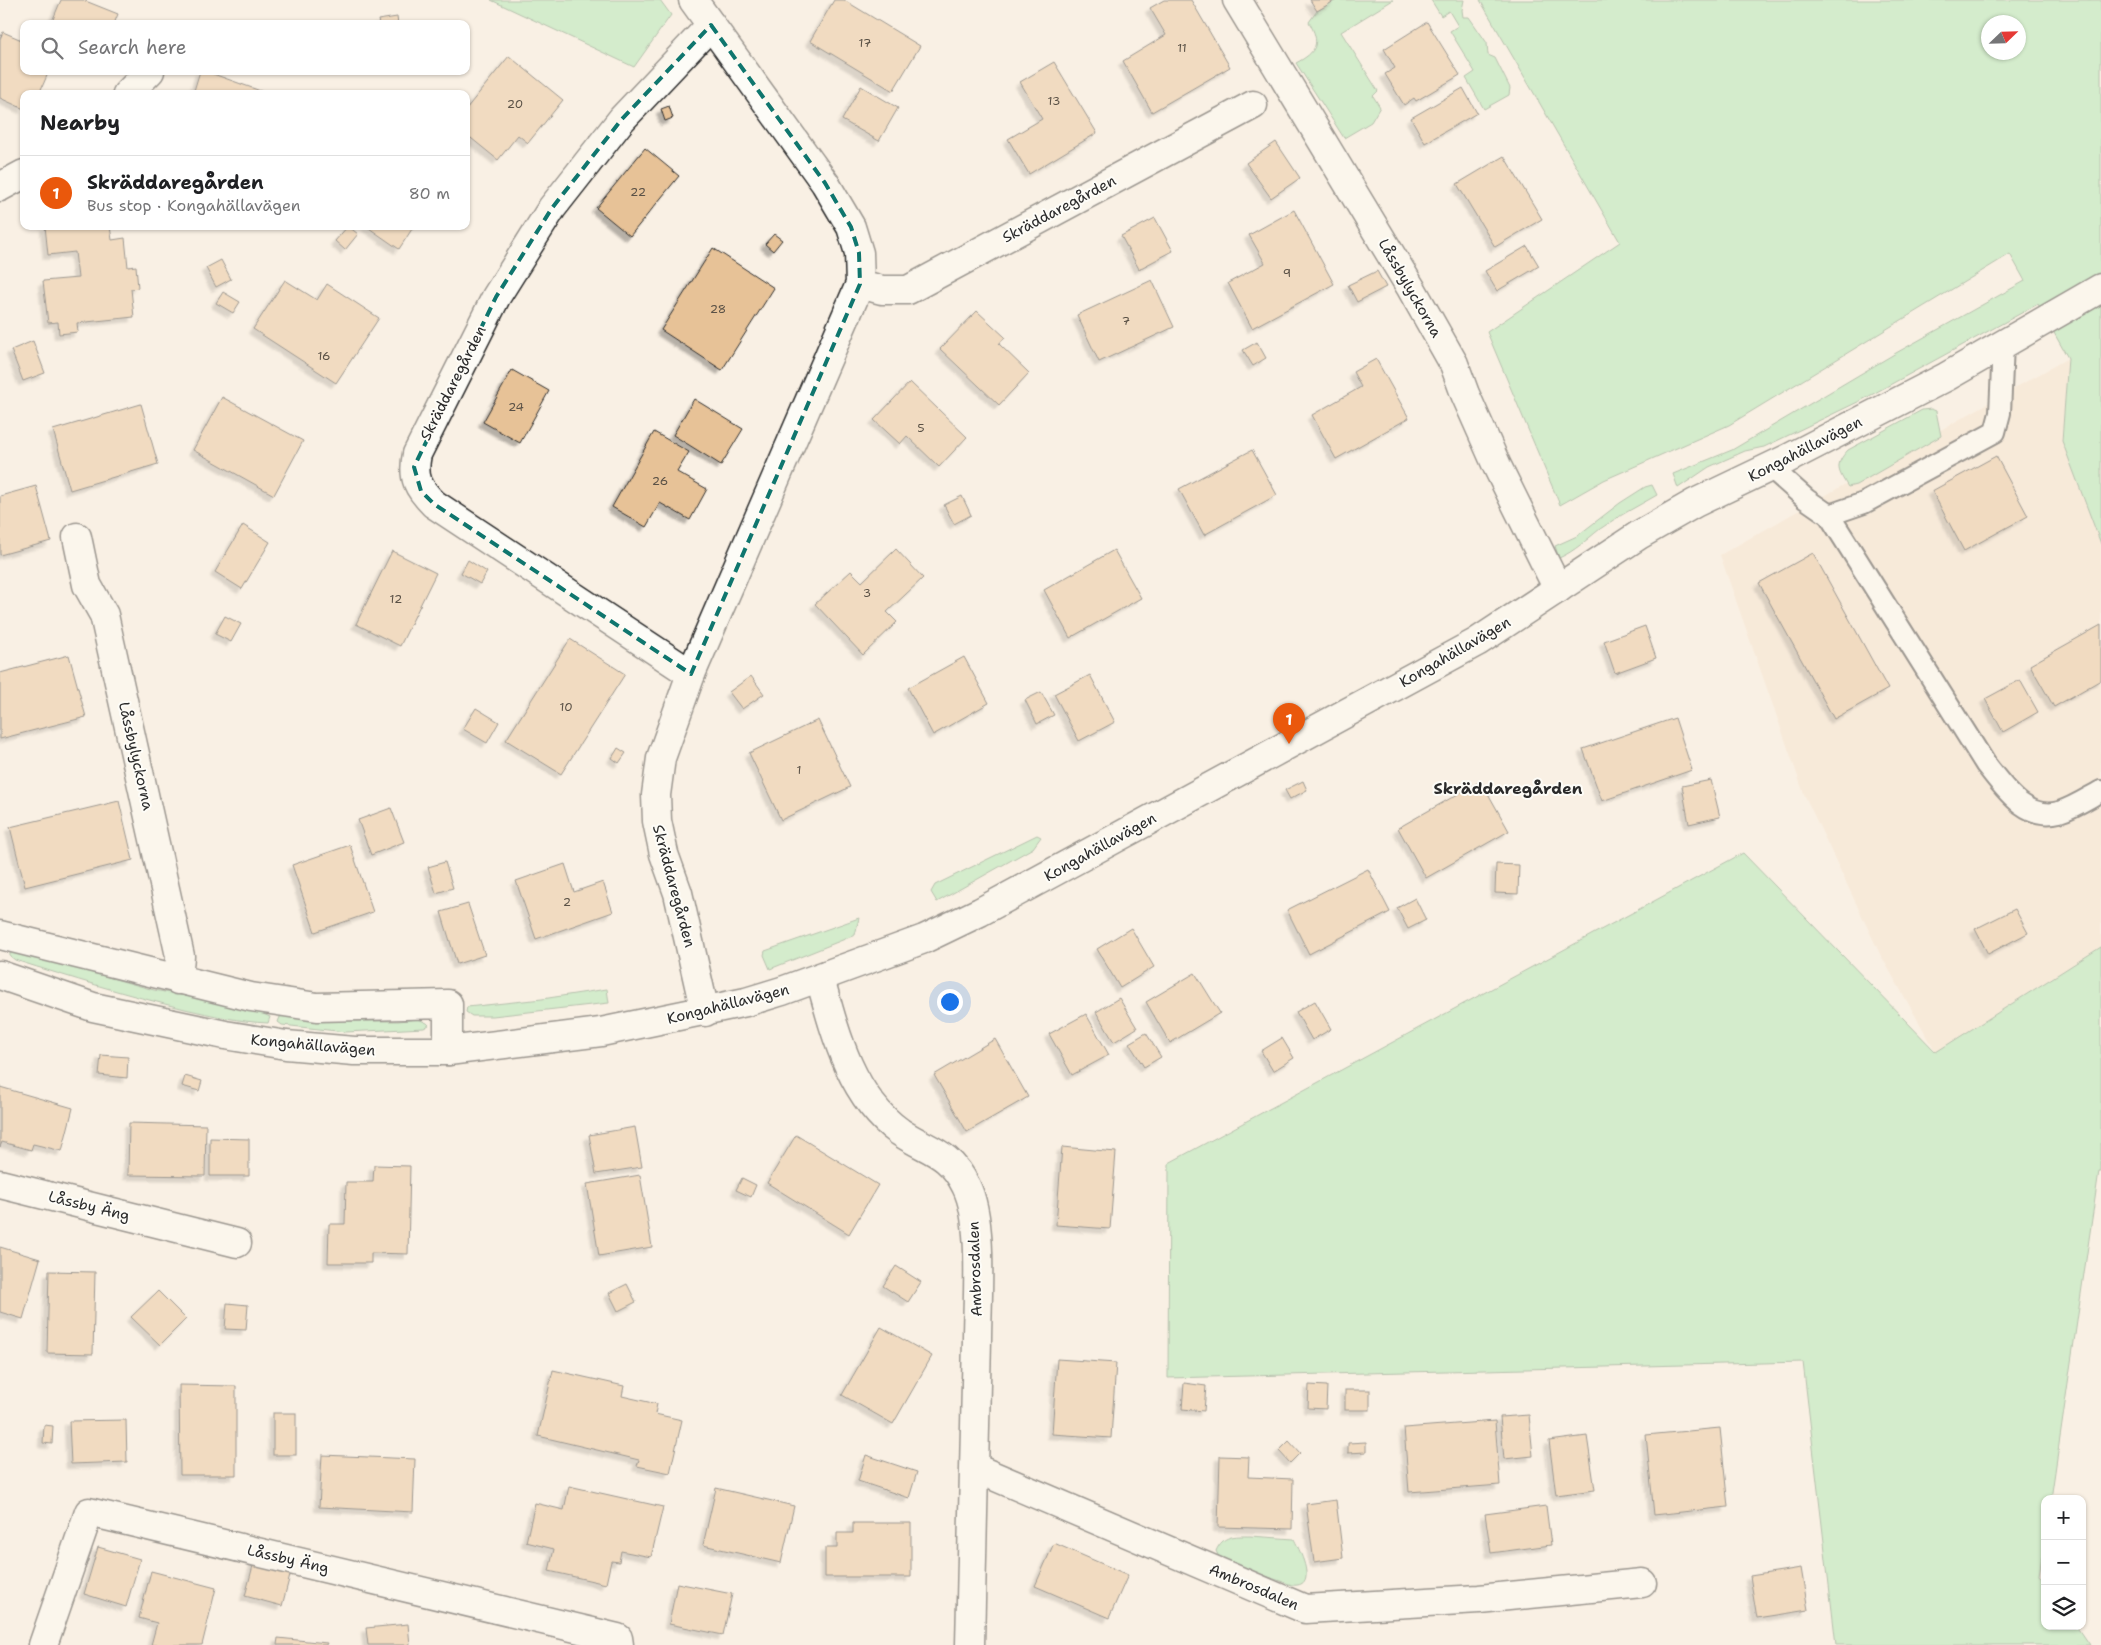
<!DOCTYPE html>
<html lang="en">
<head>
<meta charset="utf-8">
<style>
  :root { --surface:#fff; --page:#f2f2f2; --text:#202124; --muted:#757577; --line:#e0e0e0; --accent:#ea580c }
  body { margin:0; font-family:"Shantell Sans",sans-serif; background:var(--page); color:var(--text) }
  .controls { position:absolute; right:15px; bottom:15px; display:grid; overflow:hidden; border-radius:10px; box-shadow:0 1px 4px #0004 }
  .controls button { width:45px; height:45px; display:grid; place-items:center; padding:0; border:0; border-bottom:1px solid var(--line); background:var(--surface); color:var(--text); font:25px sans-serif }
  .compass { position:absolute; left:1981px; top:15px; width:45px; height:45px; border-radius:50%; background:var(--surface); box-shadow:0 1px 4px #0004; rotate:67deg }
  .you { position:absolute; left:949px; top:1001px; width:18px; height:18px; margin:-12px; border:4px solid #fff; border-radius:50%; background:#1a73e8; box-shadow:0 0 0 8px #1a73e833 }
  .badge { display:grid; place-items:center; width:32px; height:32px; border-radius:50%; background:var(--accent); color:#fff; font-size:16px; font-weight:700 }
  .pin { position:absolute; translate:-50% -41px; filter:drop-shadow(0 1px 2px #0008) }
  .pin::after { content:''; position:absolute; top:26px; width:18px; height:15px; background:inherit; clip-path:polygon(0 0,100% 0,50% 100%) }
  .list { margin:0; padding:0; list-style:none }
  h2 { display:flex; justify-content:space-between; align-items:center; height:65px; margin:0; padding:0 20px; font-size:21px }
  h2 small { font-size:16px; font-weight:400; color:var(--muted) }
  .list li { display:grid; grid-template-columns:32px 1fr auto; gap:15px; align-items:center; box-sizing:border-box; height:75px; padding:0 20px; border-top:1px solid var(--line) }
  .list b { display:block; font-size:19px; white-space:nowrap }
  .list p { margin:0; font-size:16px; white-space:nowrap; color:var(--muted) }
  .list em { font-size:16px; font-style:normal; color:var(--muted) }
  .icon { flex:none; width:28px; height:28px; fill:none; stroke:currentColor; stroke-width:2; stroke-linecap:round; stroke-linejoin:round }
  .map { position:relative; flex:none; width:2101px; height:1645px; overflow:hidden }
  .search { position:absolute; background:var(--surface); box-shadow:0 1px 4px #0004; left:20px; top:20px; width:450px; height:55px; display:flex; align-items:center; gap:12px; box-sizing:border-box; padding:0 18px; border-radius:10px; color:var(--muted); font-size:19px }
  .panel { position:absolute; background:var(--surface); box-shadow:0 1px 4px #0004; left:20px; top:90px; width:450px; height:140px; border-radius:10px }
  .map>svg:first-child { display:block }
</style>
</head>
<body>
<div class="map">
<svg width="2101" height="1645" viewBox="0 0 2101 1645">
  <defs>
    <filter id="shadow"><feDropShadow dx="-4.5" dy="4.5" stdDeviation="1" flood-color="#0004"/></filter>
  </defs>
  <rect width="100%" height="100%" fill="#f9f0e4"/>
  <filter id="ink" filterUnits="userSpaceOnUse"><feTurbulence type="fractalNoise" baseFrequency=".02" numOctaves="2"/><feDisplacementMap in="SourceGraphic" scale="10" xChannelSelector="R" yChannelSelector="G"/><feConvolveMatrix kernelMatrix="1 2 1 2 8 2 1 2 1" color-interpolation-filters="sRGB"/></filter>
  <g filter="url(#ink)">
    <!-- built -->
    <polygon fill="#f4e2cd" points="2068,358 2062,441 2101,544 2101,947 1936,1052 1880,954 1804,794 1720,555"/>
    <!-- green -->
    <g fill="#a6e6af" stroke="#68886d" fill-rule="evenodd">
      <polygon points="491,0 660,0 671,15 634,67"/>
      <path d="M1336,0H1393L1341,32L1378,91L1373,96L1380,107L1371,122L1344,138L1296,63C1317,52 1321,43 1309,22L1317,11Z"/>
      <polygon points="1431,0 1464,0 1462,10 1463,17 1469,17 1487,43 1488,55 1495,58 1510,88 1509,95 1484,109 1466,78 1475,72 1450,31 1458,26 1449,11 1441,16"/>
      <path d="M1480,0H2101V544L2062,441L2068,358L2038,304L1862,400L1764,447L1745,451L1709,467L1678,488L1673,474L1732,450L1896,353L2025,281L2010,254L1729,425L1604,480L1560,505L1487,332L1620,242ZM1988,22H2018V52H1988Z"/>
      <path d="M1931,409L1936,411L1941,436L1856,485L1848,487C1838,471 1834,465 1848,450L1922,410Z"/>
      <path d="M1652,485L1657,495C1638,506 1618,516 1600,529C1586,540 1575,551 1559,558L1555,546L1577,536L1620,503L1645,487Z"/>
      <polygon points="1037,835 1041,837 1033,848 937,902 931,892 935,885"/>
      <polygon points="1743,853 1936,1052 2101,947 2101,1171 2099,1171 2051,1499 2045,1499 2045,1538 2039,1575 2045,1583 2045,1626 2076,1626 2089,1645 1836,1645 1803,1362 1168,1378 1169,1163"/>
      <polygon points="859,918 855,935 770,969 764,955 765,951"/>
      <path d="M15,951L154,990L250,1008L270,1017L268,1023C240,1022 212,1015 185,1009C126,995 72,978 15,960L10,956V953Z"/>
      <polygon points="607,989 609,1003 493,1016 472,1016 466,1012 467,1007 542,999"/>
      <polygon points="287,1015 350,1021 398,1021 418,1019 427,1023 429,1025 424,1028 346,1032 282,1025 278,1022 280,1017"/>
      <path d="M1250,1536L1294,1539C1300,1551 1319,1588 1292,1585L1221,1561L1216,1551C1223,1535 1234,1536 1250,1536Z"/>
    </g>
    <!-- building -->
    <g fill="#e7c297" stroke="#2b2b2b" filter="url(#shadow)">
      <polygon points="61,0 83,0 118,14 114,24 51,24"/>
      <polygon points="834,0 844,0 920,46 893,91 810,41"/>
      <polygon points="1164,0 1191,0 1230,67 1152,112 1123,61 1166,35 1150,8"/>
      <polygon points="1310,0 1336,0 1317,11"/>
      <polygon points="397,17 398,24 379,24 378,20"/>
      <polygon points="1427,22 1460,75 1416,101 1414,98 1404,105 1385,74 1395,68 1384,49"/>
      <polygon points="3,32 24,41 24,71 49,71 39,94 24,94 24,109 0,98 0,39"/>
      <polygon points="509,56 563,100 528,143 518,135 498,160 466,134 466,109"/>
      <polygon points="1054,62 1097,133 1029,174 1008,139 1042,119 1020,82"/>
      <polygon points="200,71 205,71 269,94 193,94"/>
      <polygon points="861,86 898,108 879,141 842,120"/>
      <polygon points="1463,88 1477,113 1425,143 1411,118"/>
      <polygon points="669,106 673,118 665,121 661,109"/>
      <polygon points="1276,142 1300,178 1271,198 1246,163"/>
      <polygon points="645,148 679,176 630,236 596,208"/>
      <polygon points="1504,156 1542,219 1495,247 1457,184"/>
      <polygon points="1294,210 1334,284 1252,328 1228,283 1265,263 1249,235"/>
      <polygon points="1155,218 1173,251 1139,269 1121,236"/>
      <polygon points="45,226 110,226 112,240 125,238 128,267 136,266 138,288 131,289 134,317 77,323 78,332 59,334 58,322 48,323 43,281 78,278 75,252 48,255"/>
      <polygon points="348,226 358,234 345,250 335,241"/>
      <polygon points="366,226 414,226 399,249"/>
      <polygon points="774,234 782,240 773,251 765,244"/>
      <polygon points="1527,246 1539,266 1497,291 1485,271"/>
      <polygon points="713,248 774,288 722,370 661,330"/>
      <polygon points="221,260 231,279 216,287 206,268"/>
      <polygon points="1377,271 1386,287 1357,302 1348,285"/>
      <polygon points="285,280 317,300 327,284 379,318 336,383 253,329"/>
      <polygon points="1152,280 1174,327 1099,362 1077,315"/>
      <polygon points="223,292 240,302 233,313 216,303"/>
      <polygon points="977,311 1005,337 999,344 1029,373 999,405 940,349"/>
      <polygon points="33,341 45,373 23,381 11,350"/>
      <polygon points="1257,342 1266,358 1253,366 1243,350"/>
      <polygon points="1376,359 1409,418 1336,459 1312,415 1361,387 1353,372"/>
      <polygon points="512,370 549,391 520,443 483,422"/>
      <polygon points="910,382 967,437 939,467 907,436 900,444 874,420"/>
      <polygon points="222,397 303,441 274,495 193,450"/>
      <polygon points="694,399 743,429 721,465 673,435"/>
      <polygon points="141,404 158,464 70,490 53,430"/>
      <polygon points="654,432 689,452 677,472 707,489 690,520 660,503 646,527 612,507"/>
      <polygon points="1252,450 1277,495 1204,535 1179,489"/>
      <polygon points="1996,456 2028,516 1964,551 1932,491"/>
      <polygon points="36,486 51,541 0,555 0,496"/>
      <polygon points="962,496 971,515 954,524 944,505"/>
      <polygon points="243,525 270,542 242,589 215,572"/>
      <polygon points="896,549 923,578 887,612 897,622 863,655 815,604 851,571 862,582"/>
      <polygon points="1114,550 1141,598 1070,638 1044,590"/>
      <polygon points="392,551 436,573 400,646 356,624"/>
      <polygon points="1813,553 1888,689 1834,719 1759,583"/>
      <polygon points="468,560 487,572 480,584 461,573"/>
      <polygon points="225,616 241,624 231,642 215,634"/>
      <polygon points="2101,625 2101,680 2054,707 2030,665"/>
      <polygon points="1645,626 1656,658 1615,673 1604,641"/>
      <polygon points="570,639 625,674 561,774 506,740"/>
      <polygon points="69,655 86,717 0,739 0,673"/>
      <polygon points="964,657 989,703 933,735 908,688"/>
      <polygon points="1090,675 1115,722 1079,741 1054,694"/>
      <polygon points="751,676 764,694 742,709 729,692"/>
      <polygon points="2020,680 2038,712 2003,732 1985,699"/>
      <polygon points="1041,692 1054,715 1037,724 1025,700"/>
      <polygon points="476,708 499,722 487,743 463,729"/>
      <polygon points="1675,718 1692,770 1602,801 1583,749"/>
      <polygon points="818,720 850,787 781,820 749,753"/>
      <polygon points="618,748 626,753 619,763 612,758"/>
      <polygon points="1711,780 1720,817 1689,824 1682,786"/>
      <polygon points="1303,781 1307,790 1290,799 1285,790"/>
      <polygon points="1481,781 1509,831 1426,878 1398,828"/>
      <polygon points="119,801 133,860 25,887 10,827"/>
      <polygon points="391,808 404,842 371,855 358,820"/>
      <polygon points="350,845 373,912 315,932 292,865"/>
      <polygon points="445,862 453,888 436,893 428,867"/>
      <polygon points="565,864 574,892 603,882 613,912 536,939 516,881"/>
      <polygon points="1496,864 1519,865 1518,894 1495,893"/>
      <polygon points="1368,869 1390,912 1309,954 1287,910"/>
      <polygon points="1415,898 1426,920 1408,929 1397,908"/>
      <polygon points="468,904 485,955 457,964 441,912"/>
      <polygon points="2015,909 2028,933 1988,954 1975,929"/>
      <polygon points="1131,928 1154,967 1120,988 1097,949"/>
      <polygon points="1195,973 1220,1013 1170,1043 1146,1002"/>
      <polygon points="1119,998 1137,1028 1114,1042 1096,1012"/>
      <polygon points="1315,1001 1331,1029 1312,1040 1296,1012"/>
      <polygon points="1086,1014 1109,1055 1072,1075 1049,1034"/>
      <polygon points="1146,1033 1161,1057 1144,1067 1129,1043"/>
      <polygon points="1282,1038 1294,1058 1273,1071 1261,1051"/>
      <polygon points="995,1039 1028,1097 967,1132 934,1075"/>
      <polygon points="101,1055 128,1057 127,1078 99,1075"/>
      <polygon points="185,1076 202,1081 199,1091 182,1086"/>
      <polygon points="0,1087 73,1108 62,1151 33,1144 31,1150 2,1142 0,1147"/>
      <polygon points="129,1123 206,1125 205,1176 128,1175"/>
      <polygon points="635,1127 642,1167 596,1174 589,1135"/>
      <polygon points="796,1135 878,1185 849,1234 767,1183"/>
      <polygon points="210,1138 249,1139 249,1176 210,1176"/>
      <polygon points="1062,1147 1116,1152 1110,1229 1056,1225"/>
      <polygon points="374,1165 410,1166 408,1254 371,1253 371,1263 328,1263 329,1224 345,1224 346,1182 373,1182"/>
      <polygon points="640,1175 652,1247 599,1256 587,1184"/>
      <polygon points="742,1178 756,1185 751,1197 736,1190"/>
      <polygon points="0,1247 40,1259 23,1319 0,1312"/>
      <polygon points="896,1266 921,1282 908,1302 883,1286"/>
      <polygon points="49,1271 95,1272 93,1354 47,1353"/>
      <polygon points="627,1284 636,1302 618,1311 609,1293"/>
      <polygon points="158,1291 186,1319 160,1345 131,1317"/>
      <polygon points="227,1303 248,1305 246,1330 225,1329"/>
      <polygon points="881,1327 932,1356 893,1424 842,1395"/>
      <polygon points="1057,1359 1116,1363 1111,1438 1052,1434"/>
      <polygon points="553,1370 624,1386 622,1396 657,1404 655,1414 682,1420 670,1473 637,1466 639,1460 538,1436"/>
      <polygon points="1184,1383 1206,1386 1204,1411 1182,1409"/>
      <polygon points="179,1385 236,1386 236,1475 180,1475"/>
      <polygon points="1309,1385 1327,1386 1326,1409 1308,1408"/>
      <rect x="1345" y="1390" width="25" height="20"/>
      <rect x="273" y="1413" width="23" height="42"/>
      <polygon points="1529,1415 1533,1456 1504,1459 1500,1417"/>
      <polygon points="126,1420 127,1462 71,1464 69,1421"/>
      <polygon points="1495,1421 1500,1485 1409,1492 1404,1428"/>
      <polygon points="44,1425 53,1426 52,1444 43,1443"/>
      <polygon points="1720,1428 1728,1507 1654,1515 1646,1435"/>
      <polygon points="1587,1436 1595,1490 1556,1495 1549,1441"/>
      <polygon points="1289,1441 1300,1453 1290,1463 1279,1451"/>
      <polygon points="1366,1442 1366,1452 1348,1453 1348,1443"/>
      <polygon points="322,1455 415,1459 413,1512 319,1507"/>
      <polygon points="866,1455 917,1472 909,1498 858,1481"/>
      <polygon points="1220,1456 1249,1457 1248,1477 1293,1479 1292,1529 1218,1527"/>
      <polygon points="569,1486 663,1507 651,1557 621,1551 619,1562 611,1561 606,1584 549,1571 554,1549 526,1542 535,1503 564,1510"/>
      <polygon points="716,1488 794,1506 781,1563 703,1545"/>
      <polygon points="1336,1500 1343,1558 1314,1562 1306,1504"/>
      <polygon points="1546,1506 1551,1545 1491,1553 1485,1514"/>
      <polygon points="853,1523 911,1523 911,1577 825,1577 825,1548 837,1548 837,1533 853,1533"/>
      <polygon points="1054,1543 1128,1575 1109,1618 1035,1586"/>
      <polygon points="98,1547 140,1559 126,1607 84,1594"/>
      <polygon points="255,1558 292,1568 282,1606 245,1596"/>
      <polygon points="1801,1568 1808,1610 1757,1618 1750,1576"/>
      <polygon points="151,1571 216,1588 202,1645 151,1645 157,1623 139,1618"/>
      <polygon points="677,1583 732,1594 723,1635 669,1624"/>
      <polygon points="408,1624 410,1645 368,1645 366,1628"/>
      <polygon points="278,1638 327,1643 326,1645 277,1645"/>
    </g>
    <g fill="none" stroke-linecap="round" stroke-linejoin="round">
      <!-- service casing -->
      <g stroke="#2b2b2b" stroke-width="24">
        <g id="service">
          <polyline points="1770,467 1806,499 1829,515 1864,503 1995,432 2000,413 2003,344"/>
          <path d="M1829,515L1986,765C2004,787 2025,821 2059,812C2073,808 2088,798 2101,791"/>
        </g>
      </g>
      <!-- minor casing -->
      <g stroke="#2b2b2b" stroke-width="31">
        <g id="minor">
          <polyline points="693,0 825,183 851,227 859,253 860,284 691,674 661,758 656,795 657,821 664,854 678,893 705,1012"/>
          <polyline points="1237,0 1411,288 1454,364 1465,394 1497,466 1558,589"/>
          <polyline points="127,94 150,71"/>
          <polyline points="0,187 24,174"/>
          <polyline points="860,284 882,290 908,290 1253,105"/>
          <polyline points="77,537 87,585 104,615 180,956 178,980"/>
          <path d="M691,674L434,504C418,488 412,478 417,454L496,297L552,208L622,119L711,25"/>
          <polyline points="0,935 251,997 317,1007 448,1004 448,1051"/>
          <path d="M820,978C835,1033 851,1097 900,1132C928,1151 949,1151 966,1186C984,1221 977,1299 977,1339C975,1441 973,1543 970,1645"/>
          <polyline points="0,1184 237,1243"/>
          <polyline points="975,1468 1305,1609 1479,1599 1642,1583"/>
          <polyline points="43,1645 89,1512 618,1638 619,1645"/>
        </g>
      </g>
      <!-- tertiary casing -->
      <g stroke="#2b2b2b" stroke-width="31">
        <polyline id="tertiary" points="0,975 93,1007 225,1035 286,1045 354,1051 448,1051 601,1032 746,1002 782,991 924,939 980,912 1477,642 1639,535 1695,503 1787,459 1946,377 2101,288"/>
      </g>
      <!-- service -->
      <use href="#service" stroke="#fdfcf7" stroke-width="20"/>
      <!-- minor -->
      <use href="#minor" stroke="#fdfcf7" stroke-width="28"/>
      <!-- tertiary -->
      <use href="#tertiary" stroke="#fdfcf7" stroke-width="28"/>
    </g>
  </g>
  <!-- marked area -->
  <path d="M0 0H2101V1645H0ZM711,25L825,183L851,227L859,253L860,284L691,674L434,504L421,491L414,467L496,297L552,208L622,119Z" fill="#f9f0e4" fill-opacity=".55" fill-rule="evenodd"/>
  <path fill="none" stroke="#0f766e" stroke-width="4" stroke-dasharray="10 6" stroke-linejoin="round" d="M711,25L825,183L851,227L859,253L860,284L691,674L434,504L421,491L414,467L496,297L552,208L622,119Z"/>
  <g text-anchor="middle" stroke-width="4" stroke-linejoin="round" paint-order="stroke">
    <!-- number labels -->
    <g font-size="12" fill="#5a5146">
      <text x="865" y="47">17</text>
      <text x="1182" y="52">11</text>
      <text x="1054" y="105">13</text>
      <text x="515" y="108">20</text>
      <text x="638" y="196">22</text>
      <text x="1287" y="277">9</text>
      <text x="718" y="313">28</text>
      <text x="1126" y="325">7</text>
      <text x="324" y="360">16</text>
      <text x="516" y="411">24</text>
      <text x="921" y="432">5</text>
      <text x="660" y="485">26</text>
      <text x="867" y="597">3</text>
      <text x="396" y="603">12</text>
      <text x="566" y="711">10</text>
      <text x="799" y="774">1</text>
      <text x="567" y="906">2</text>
    </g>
    <!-- street labels -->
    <g font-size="15" fill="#2b2b2b" stroke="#fdfcf7">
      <text transform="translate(1059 209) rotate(-28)" y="5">Skräddaregården</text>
      <text transform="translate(1410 288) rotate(60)" y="5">Låssbylyckorna</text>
      <text transform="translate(453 383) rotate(-63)" y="5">Skräddaregården</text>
      <text transform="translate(1805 449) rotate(-27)" y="5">Kongahällavägen</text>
      <text transform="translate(1455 652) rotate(-30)" y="5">Kongahällavägen</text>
      <text transform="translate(136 756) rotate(77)" y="5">Låssbylyckorna</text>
      <text transform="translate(1100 847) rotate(-29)" y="5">Kongahällavägen</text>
      <text transform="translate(674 886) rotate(75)" y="5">Skräddaregården</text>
      <text transform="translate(728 1004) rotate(-14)" y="5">Kongahällavägen</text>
      <text transform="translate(313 1045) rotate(5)" y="5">Kongahällavägen</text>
      <text transform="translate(89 1206) rotate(14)" y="5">Låssby Äng</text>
      <text transform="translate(975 1269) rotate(-92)" y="5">Ambrosdalen</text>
      <text transform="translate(288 1559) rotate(13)" y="5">Låssby Äng</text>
      <text transform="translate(1254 1587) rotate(23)" y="5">Ambrosdalen</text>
    </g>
    <!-- neighbourhood labels -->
    <g font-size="16" font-weight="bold" fill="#2b2b2b" stroke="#fdfcf7">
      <text x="1508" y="794">Skräddaregården</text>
    </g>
  </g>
</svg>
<div class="controls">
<button>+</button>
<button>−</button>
<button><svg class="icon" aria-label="layers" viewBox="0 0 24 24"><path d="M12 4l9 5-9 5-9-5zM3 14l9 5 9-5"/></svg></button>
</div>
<svg class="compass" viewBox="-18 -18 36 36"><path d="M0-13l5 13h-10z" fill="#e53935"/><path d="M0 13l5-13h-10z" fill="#757577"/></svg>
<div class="you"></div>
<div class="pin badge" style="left:1289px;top:744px">1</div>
<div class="search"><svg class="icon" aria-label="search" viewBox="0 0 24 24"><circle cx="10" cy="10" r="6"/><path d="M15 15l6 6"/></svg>Search here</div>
<section class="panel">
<h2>Nearby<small></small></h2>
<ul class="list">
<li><span class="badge">1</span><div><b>Skräddaregården</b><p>Bus stop · Kongahällavägen</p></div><em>80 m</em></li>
</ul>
</section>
</div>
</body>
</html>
